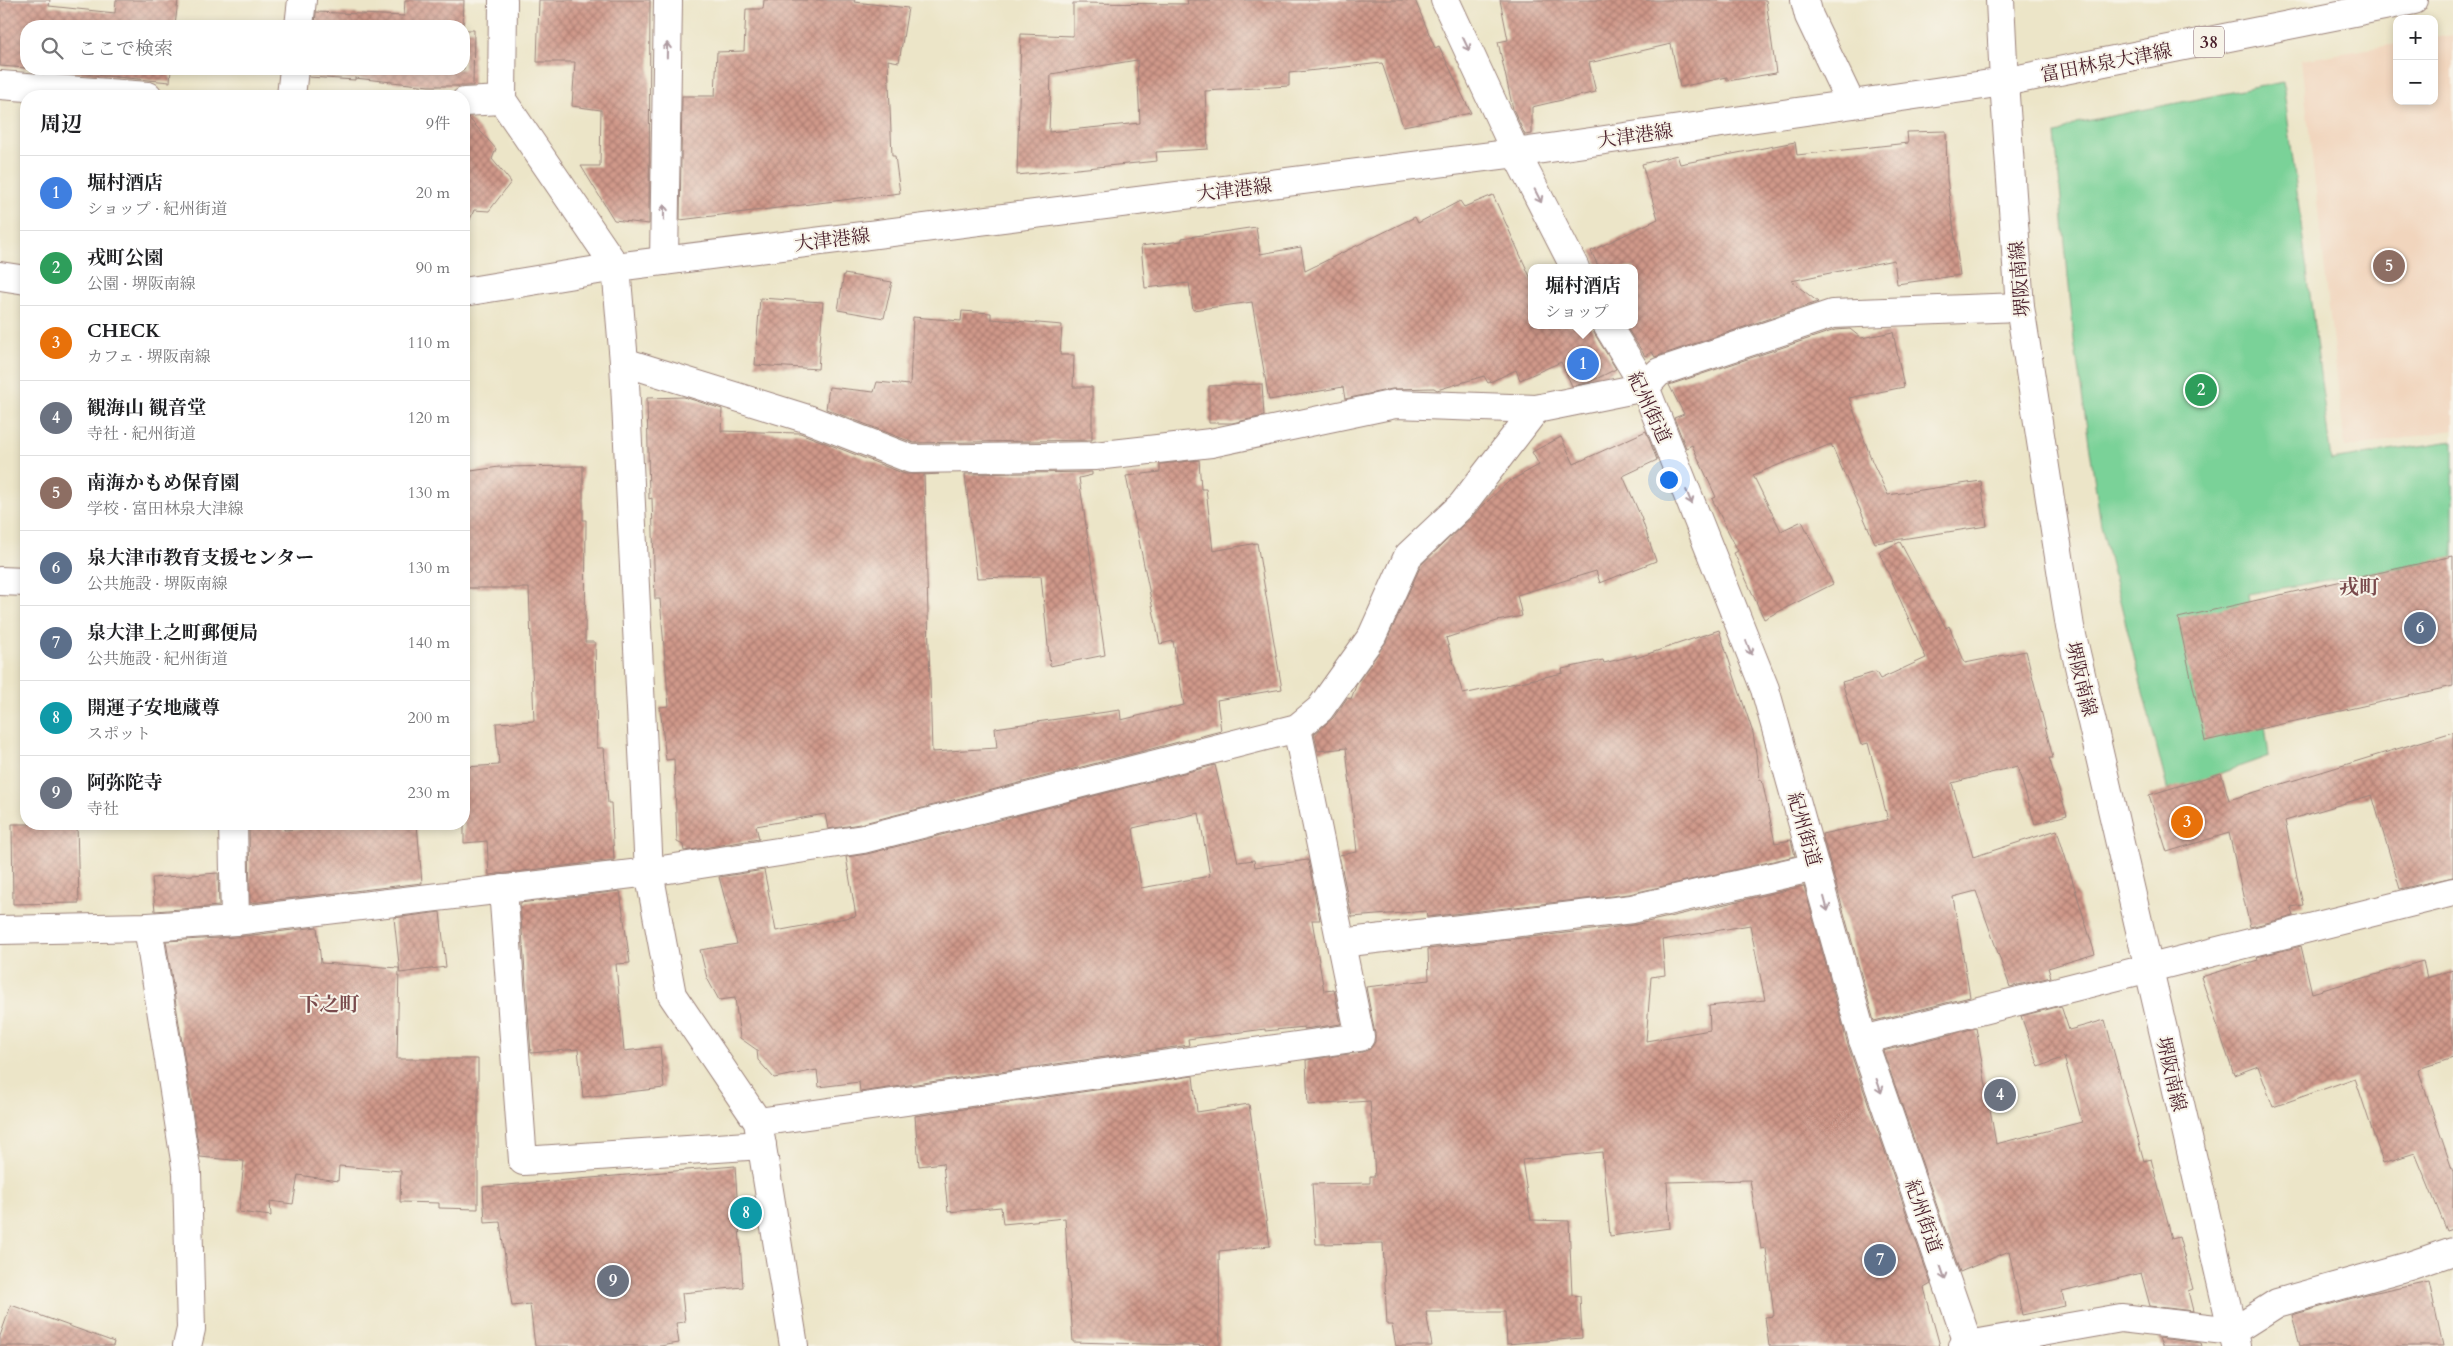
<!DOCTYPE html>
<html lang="ja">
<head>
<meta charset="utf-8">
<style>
  :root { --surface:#fff; --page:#f6f6f6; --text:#202124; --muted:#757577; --line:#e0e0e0; --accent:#1f6fb2 }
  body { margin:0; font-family:Cardo,"Noto Serif JP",serif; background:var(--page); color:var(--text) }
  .controls { position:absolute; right:15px; top:15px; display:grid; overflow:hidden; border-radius:10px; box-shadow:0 2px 8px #0003 }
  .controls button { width:45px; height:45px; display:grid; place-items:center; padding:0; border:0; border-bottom:1px solid var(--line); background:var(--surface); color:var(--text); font:25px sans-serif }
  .you { position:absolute; left:1668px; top:479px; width:18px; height:18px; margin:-12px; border:4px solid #fff; border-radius:50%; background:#1a73e8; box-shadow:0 0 0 8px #1a73e833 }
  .badge { display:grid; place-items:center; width:32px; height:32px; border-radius:50%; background:var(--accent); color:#fff; font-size:16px; font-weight:700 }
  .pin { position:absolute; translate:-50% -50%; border:2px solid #fff; box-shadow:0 1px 5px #0006 }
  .popup { position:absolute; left:1528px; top:264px; width:110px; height:65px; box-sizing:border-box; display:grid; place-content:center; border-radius:10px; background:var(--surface); filter:drop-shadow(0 1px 4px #0005); font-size:16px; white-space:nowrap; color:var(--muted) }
  .popup b { font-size:19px; color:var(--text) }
  .popup::after { content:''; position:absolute; left:50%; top:100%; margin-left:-10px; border:10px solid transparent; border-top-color:var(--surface) }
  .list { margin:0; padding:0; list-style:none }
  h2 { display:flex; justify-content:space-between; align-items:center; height:65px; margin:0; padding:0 20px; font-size:21px }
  h2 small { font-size:16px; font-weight:400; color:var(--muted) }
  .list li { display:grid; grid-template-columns:32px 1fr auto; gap:15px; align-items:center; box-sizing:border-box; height:75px; padding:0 20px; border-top:1px solid var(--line) }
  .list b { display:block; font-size:19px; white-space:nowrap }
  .list p { margin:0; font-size:16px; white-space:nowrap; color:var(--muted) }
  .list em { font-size:16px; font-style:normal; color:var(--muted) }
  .icon { flex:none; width:28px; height:28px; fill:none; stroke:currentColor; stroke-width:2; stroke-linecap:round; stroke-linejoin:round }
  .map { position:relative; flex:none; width:2453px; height:1346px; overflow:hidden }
  .search { position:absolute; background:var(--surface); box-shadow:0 2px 8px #0003; left:20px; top:20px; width:450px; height:55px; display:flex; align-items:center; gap:12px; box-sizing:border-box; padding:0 18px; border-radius:20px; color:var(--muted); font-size:19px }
  .panel { position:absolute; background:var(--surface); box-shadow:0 2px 8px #0003; left:20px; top:90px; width:450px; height:740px; border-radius:20px }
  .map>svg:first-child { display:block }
</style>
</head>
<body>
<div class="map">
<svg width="2453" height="1346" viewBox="0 0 2453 1346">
  <defs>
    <pattern id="building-cross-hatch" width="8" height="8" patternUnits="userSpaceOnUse" patternTransform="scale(1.25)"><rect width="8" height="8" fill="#d0998a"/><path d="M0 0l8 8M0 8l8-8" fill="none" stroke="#ab7c71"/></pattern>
  </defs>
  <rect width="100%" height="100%" fill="#f7f3e8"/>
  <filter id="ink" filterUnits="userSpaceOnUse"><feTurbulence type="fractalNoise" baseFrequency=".02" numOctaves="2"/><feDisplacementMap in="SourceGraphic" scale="10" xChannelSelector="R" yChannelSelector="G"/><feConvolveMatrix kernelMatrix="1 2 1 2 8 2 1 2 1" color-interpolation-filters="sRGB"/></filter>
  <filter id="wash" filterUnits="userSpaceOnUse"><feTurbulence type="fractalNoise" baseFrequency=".0096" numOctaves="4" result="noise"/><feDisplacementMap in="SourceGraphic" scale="20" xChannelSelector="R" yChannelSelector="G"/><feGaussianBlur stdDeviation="1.12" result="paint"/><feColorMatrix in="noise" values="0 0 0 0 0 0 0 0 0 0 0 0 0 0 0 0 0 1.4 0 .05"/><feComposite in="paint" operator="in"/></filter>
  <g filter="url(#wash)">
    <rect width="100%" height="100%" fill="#ece5c8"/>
    <!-- built -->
    <polygon fill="#f1d5bd" points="2453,35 2453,430 2345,448 2301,60 2397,44 2397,101 2434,101 2434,38"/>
    <!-- park -->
    <polygon fill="#7ad298" stroke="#627862" points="2283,82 2331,460 2453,441 2453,558 2248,594 2269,756 2168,792 2101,525 2074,340 2055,135 2076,123"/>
    <g id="blocks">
      <!-- building -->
      <g fill="url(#building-cross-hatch)" fill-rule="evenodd">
        <polygon points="0,0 50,0 49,6 115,13 116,0 178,0 175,26 26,26 26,68 0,66"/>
        <polygon points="405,0 464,0 463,26 315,26 316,12 404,16"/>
        <polygon points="539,0 650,0 649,224 614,220 581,166 600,166 601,110 572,106 575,62 537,62"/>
        <polygon points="764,0 855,0 854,2 908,8 899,62 888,60 892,156 895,156 900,193 680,220 682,96 715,96 717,52 744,51 746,9 763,9"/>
        <path d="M1187,0H1415L1435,48L1439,46L1471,113L1403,126L1382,63L1289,73V86L1205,91L1208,149L1156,152L1157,161L1017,175L1021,34L1073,36V3L1188,4ZM1137,60L1140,123L1049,132L1051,74Z"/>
        <polygon points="1500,0 1766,0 1776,73 1727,81 1727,77 1680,87 1671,44 1589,63 1596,92 1532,107 1532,134 1525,135 1513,109 1498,42 1508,40"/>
        <polygon points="464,30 474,30 473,86 429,86 355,78 355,80 309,77 309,69 464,69"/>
        <polygon points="32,69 171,69 170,82"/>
        <polygon points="464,117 468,117 496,149 492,159 511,182 489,211 474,210 467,227 464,227"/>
        <polygon points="1946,131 1947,179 1960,275 1897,284 1894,260 1791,281 1818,302 1655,357 1652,352 1645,356 1625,325 1634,325 1634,268 1599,268 1591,251 1658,219 1642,164 1677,155 1680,164 1795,142 1797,155 1908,143 1907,132"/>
        <polygon points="1493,195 1532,281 1532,325 1591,325 1594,333 1616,369 1588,383 1572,386 1561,362 1520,380 1516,370 1488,383 1484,376 1437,390 1434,388 1392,389 1345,399 1343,387 1269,400 1252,302 1193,310 1189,283 1145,288 1141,246 1182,241 1182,238 1256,227 1260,254 1301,247 1305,271 1415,217 1418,223 1460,201 1464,207"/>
        <polygon points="844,274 892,282 884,318 838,310"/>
        <polygon points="760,298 823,302 818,369 755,365"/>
        <polygon points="962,311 991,313 991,319 1062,325 1060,355 1074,355 1073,387 1092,387 1092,440 914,443 826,409 829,387 874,392 877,382 910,385 913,317 961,321"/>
        <polygon points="1850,329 1861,338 1893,332 1904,387 1849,398 1872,461 1888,495 1981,481 1987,526 1875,543 1831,444 1753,475 1781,531 1802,521 1833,584 1764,619 1734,553 1738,551 1712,499 1716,497 1692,445 1686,448 1674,418 1684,414 1669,385 1835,330"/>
        <polygon points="1262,384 1264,416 1232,423 1209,423 1209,386"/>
        <polygon points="684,397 722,409 721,431 800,433 905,474 939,474 924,475 932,752 997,748 995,728 1120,710 1121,720 1184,705 1173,641 1160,644 1126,476 1160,472 1160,464 1199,460 1201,489 1206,489 1213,551 1257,543 1282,689 1217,700 1221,731 860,824 828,829 825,814 756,826 759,839 684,851 683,845 677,842 674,759 666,760 660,707 669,706 660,599 655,599 652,498 649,499 647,398"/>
        <polygon points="1646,431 1657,460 1623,476 1641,517 1656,561 1600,583 1596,571 1517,595 1522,616 1497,621 1446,638 1463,694 1563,673 1562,669 1603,660 1604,663 1636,655 1636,658 1719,630 1753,733 1760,780 1762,780 1775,843 1791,840 1795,856 1629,894 1427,917 1426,911 1352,917 1339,855 1357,852 1346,748 1318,751 1314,734 1333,718 1347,698 1351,699 1357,683 1386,642 1421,565 1508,482 1539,465 1532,452 1561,437 1574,464"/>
        <polygon points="583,466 583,520 586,520 585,642 595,642 597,748 604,748 608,803 611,803 614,860 489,875 487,841 464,843 464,767 499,765 496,723 534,721 529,588 464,588 464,472 499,467"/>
        <polygon points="1092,472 1092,475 1079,478 1105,655 1050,666 1041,576 977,578 965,474"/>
        <polygon points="1900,542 1946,628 1949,626 1965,663 2026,651 2053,758 2049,758 2067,815 2035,824 2017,766 1952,783 1973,857 2057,830 2095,954 2048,968 2051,977 2010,987 1976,891 1953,897 1970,997 1874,1021 1822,834 1888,820 1868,743 1861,745 1842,682 1876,672 1880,679 1926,658 1879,552"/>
        <polygon points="2453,556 2453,686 2205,741 2178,618"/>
        <polygon points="2453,732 2453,877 2400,889 2372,795 2285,821 2303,905 2291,907 2294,916 2250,927 2229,833 2167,852 2149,795 2221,773 2229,800"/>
        <path d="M1215,765L1238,862L1254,860L1255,867L1308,860L1320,920H1312L1324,991L1334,990L1341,1024L1304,1029V1027L1265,1031V1029L1188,1039L1189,1045L860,1092L859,1082L819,1087L817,1070L774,1078L758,1060L757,1050L740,1038L735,998L719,1000L707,978L700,950L737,944L719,877L764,870L776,931L856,916L846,857L867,854ZM1199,813L1210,876L1141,888L1133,828Z"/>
        <polygon points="12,824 77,824 79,903 13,904"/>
        <polygon points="284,824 284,830 349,824 417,824 422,883 250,903 249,825"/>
        <polygon points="218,873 219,906 155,911 152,878"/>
        <path d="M1804,886L1848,1045L1931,1284L1924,1288L1940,1346H1769L1765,1317L1774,1316L1766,1248L1761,1249L1750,1180L1667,1182L1670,1228L1610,1236L1602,1152L1522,1160L1531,1220L1569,1221L1572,1295L1580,1296L1582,1338L1507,1344L1505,1312H1426L1432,1346H1396L1392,1325H1387L1383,1243L1316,1244L1312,1184L1370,1183V1176H1375L1370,1101L1308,1105L1306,1060L1362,1052L1370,1049L1375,1042V1034L1366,987L1429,980L1428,949L1634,925ZM1750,925L1765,1000L1709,1006L1710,1030L1646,1041L1651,977L1665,975L1662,940Z"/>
        <polygon points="620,891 630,963 616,964 624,1051 660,1047 664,1088 583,1097 578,1049 531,1053 520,903"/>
        <polygon points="440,912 446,967 400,973 394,918"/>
        <polygon points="317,927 321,963 399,968 397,1059 478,1059 478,1209 439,1208 439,1203 400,1202 401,1171 339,1166 338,1181 298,1175 293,1204 270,1201 271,1216 239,1212 244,1161 200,1157 166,941 237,937"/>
        <polygon points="2301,946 2312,993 2423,961 2427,978 2453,970 2453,1058 2418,1069 2453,1172 2453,1229 2447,1231 2415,1153 2383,1163 2355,1078 2273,1107 2258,1066 2234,1075 2201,977 2258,960 2257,957"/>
        <polygon points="2061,1006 2069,1030 2105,1020 2144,1161 2151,1159 2172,1239 2179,1237 2193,1289 2188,1291 2193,1311 2150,1306 2141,1273 2062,1292 2065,1306 2022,1315 2009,1251 1960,1272 1883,1051 1976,1028 1996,1144 2082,1122 2064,1057 2039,1067 2021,1016"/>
        <polygon points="1193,1076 1197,1112 1249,1104 1270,1246 1219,1251 1220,1346 1073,1342 1065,1218 1003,1224 1001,1207 948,1212 943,1163 919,1166 915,1116"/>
        <polygon points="735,1166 743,1287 682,1293 685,1322 676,1323 679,1343 660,1346 535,1346 530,1304 512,1306 500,1222 485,1223 483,1187"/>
        <polygon points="2429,1281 2443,1346 2300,1346 2292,1315 2367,1294"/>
        <polygon points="11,1305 114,1342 113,1346 0,1346 0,1336"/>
        <polygon points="2159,1338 2201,1343 2202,1346 2162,1346"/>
      </g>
    </g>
  </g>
  <g filter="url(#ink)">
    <use href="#blocks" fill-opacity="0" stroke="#9b827a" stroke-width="1"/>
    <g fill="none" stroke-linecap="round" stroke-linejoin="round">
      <!-- minor casing -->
      <g stroke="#9b827a" stroke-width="30">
        <g id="minor">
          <polyline points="1445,0 1516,153 1575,268"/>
          <polyline points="1805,0 1809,16 1851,104"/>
          <polyline points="299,26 302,0"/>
          <polyline points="0,85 148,96"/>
          <polyline points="291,96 294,69"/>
          <polyline points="464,102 502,100"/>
          <polyline points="664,261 668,0"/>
          <polyline points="1607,325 1645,387 1765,689 1863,1040 1969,1346"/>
          <polyline points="624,362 808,419 911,459 1095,456 1211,443 1395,404 1536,409 1645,387 1659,372 1832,314 2020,307"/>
          <polyline points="0,581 26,582"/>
          <polyline points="233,824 235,921"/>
          <polyline points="503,889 523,1161 762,1145"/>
          <polyline points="148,927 187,1173 191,1329 187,1346"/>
          <polyline points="0,930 148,927 235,921 649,872 863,839 1297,728 1320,709 1372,636 1408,556 1462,505 1536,409"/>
          <polyline points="1341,943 1632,909 1815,867"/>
          <polyline points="1863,1040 2453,892"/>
          <polyline points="758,1122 1360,1037 1297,728"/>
          <polyline points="1963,1346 2121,1318 2233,1331 2277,1303 2409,1266 2453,1251"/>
        </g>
      </g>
      <!-- tertiary casing -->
      <g stroke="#9b827a" stroke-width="30">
        <polyline id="tertiary" points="503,0 502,100 616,267 624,362 649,872 672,995 758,1122 794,1346"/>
      </g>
      <!-- secondary casing -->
      <g stroke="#9b827a" stroke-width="30">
        <g id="secondary">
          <polyline points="2000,0 2004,82 2020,307 2070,627 2236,1346"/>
          <polyline points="0,276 26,280"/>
          <polyline points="464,292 616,267 1516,153 2004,82"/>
        </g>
      </g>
      <!-- primary casing -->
      <g stroke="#9b827a" stroke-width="30">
        <polyline id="primary" points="2004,82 2414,0"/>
      </g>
      <!-- minor -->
      <use href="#minor" stroke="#fff" stroke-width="28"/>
      <!-- tertiary -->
      <use href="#tertiary" stroke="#fff" stroke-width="28"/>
      <!-- secondary -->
      <use href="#secondary" stroke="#fff" stroke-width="28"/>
      <!-- primary -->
      <use href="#primary" stroke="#fff" stroke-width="28"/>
    </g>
    <!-- one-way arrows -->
    <defs><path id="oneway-shaft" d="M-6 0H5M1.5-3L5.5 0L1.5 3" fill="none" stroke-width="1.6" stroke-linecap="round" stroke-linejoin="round" transform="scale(1.25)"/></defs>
    <g stroke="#ae9aa0">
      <use href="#oneway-shaft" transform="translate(1466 44) rotate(65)"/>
      <use href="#oneway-shaft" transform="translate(667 50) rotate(-89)"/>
      <use href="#oneway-shaft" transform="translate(1538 196) rotate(63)"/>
      <use href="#oneway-shaft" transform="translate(664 212) rotate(-89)"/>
      <use href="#oneway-shaft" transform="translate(1689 497) rotate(68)"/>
      <use href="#oneway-shaft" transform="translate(1749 648) rotate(68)"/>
      <use href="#oneway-shaft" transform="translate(1826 904) rotate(75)"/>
      <use href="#oneway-shaft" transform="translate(1879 1086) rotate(71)"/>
      <use href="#oneway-shaft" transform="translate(1943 1273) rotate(71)"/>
    </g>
  </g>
  <g text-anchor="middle" stroke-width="4" stroke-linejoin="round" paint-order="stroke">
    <!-- shield labels -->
    <rect fill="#f7f3e8" stroke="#7e5f64" stroke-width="1" x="2194" y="26.5" width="30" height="31" rx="4"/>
    <g font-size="18" font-weight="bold" fill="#4a1f2b">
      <text x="2209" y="48">38</text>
    </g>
    <!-- street labels -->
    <g font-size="19" fill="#4a1f2b" stroke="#f7f3e8">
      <text transform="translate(2106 62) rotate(-11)" y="7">富田林泉大津線</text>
      <text transform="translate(1635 135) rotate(-8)" y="7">大津港線</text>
      <text transform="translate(1234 189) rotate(-7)" y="7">大津港線</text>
      <text transform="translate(832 239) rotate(-7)" y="7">大津港線</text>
      <text transform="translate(2019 279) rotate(-95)" y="7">堺阪南線</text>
      <text transform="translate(1650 407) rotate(65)" y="7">紀州街道</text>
      <text transform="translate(2082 679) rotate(76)" y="7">堺阪南線</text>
      <text transform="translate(1805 829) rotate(74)" y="7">紀州街道</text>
      <text transform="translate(2172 1074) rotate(77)" y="7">堺阪南線</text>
      <text transform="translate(1924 1216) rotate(71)" y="7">紀州街道</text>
    </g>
    <!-- neighbourhood labels -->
    <g font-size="20" font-weight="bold" fill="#794a4c" stroke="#f7f3e8">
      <text x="2359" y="594">戎町</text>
      <text x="329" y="1011">下之町</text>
    </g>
  </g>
</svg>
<div class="controls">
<button>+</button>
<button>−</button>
</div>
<div class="you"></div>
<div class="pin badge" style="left:1583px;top:364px;background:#3f7fe0">1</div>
<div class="popup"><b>堀村酒店</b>ショップ</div>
<div class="pin badge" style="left:2201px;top:390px;background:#2e9e5b">2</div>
<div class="pin badge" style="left:2187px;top:822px;background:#e8710a">3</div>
<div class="pin badge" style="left:2000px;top:1095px;background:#6b7280">4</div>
<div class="pin badge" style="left:2389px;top:266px;background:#8d6e63">5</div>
<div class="pin badge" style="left:2420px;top:628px;background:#5c6f8a">6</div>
<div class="pin badge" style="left:1880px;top:1260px;background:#5c6f8a">7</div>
<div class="pin badge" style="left:746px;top:1213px;background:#0f9aa8">8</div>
<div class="pin badge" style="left:613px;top:1281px;background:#6b7280">9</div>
<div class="search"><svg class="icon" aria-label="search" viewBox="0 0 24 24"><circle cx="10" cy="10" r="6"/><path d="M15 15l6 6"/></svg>ここで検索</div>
<section class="panel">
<h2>周辺<small>9件</small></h2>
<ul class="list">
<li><span class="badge" style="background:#3f7fe0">1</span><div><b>堀村酒店</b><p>ショップ · 紀州街道</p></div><em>20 m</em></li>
<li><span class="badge" style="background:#2e9e5b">2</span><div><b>戎町公園</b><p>公園 · 堺阪南線</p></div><em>90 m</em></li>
<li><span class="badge" style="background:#e8710a">3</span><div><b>CHECK</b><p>カフェ · 堺阪南線</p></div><em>110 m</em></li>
<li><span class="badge" style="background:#6b7280">4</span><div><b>観海山 観音堂</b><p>寺社 · 紀州街道</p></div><em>120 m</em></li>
<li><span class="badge" style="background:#8d6e63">5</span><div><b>南海かもめ保育園</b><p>学校 · 富田林泉大津線</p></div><em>130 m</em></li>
<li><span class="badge" style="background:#5c6f8a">6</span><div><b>泉大津市教育支援センター</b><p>公共施設 · 堺阪南線</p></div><em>130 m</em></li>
<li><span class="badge" style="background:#5c6f8a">7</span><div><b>泉大津上之町郵便局</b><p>公共施設 · 紀州街道</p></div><em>140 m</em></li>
<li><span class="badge" style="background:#0f9aa8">8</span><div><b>開運子安地蔵尊</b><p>スポット</p></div><em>200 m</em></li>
<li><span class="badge" style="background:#6b7280">9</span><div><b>阿弥陀寺</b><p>寺社</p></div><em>230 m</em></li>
</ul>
</section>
</div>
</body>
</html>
